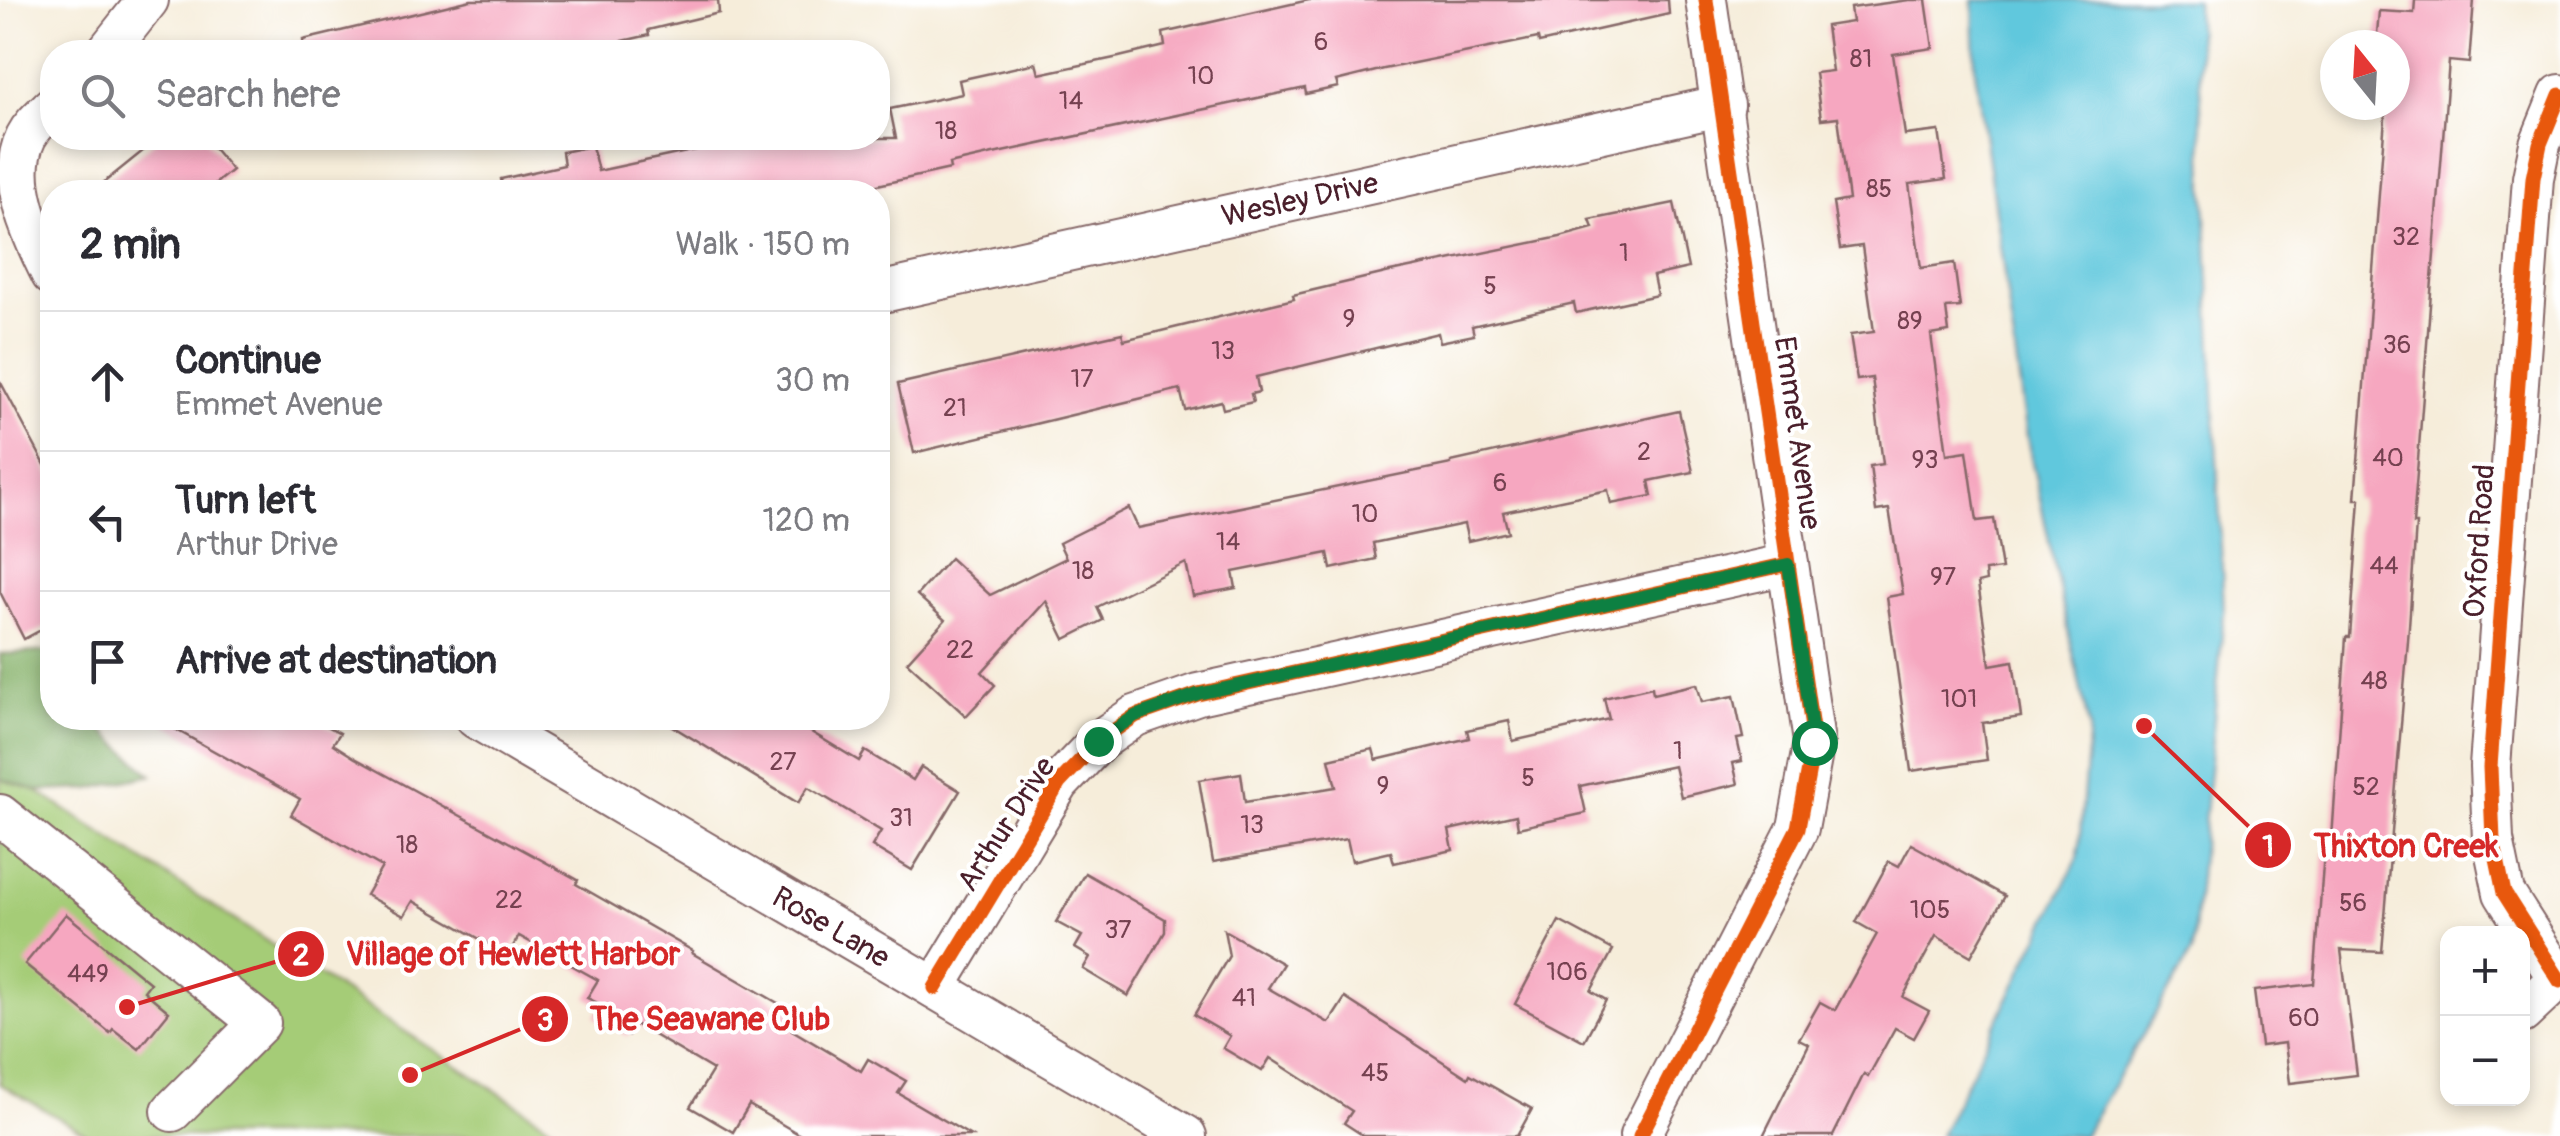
<!DOCTYPE html>
<html lang="en">
<head>
<meta charset="utf-8">
<style>
  :root { --surface:#fff; --page:#f2f2f3; --text:#2b2b33; --muted:#7c7c81; --line:#e1e1e2 }
  body { margin:0; font-family:Pangolin,sans-serif; background:var(--page); color:var(--text) }
  .controls { position:absolute; right:30px; bottom:30px; display:grid; overflow:hidden; border-radius:20px; box-shadow:0 5px 15px #0003 }
  .controls button { width:90px; height:90px; display:grid; place-items:center; padding:0; border:0; border-bottom:2px solid var(--line); background:var(--surface); color:var(--text); font:50px sans-serif }
  .compass { position:absolute; left:2320px; top:30px; width:90px; height:90px; border-radius:50%; background:var(--surface); box-shadow:0 5px 15px #0003; rotate:342deg }
  .stop { position:absolute; width:30px; height:30px; margin:-22px; border:8px solid #0b8043; border-radius:50%; background:#fff }
  .stop.end { background:#0b8043; border-color:#fff; box-shadow:0 2px 10px #0008 }
  .list { margin:0; padding:0; list-style:none }
  h2 { display:flex; justify-content:space-between; align-items:center; height:130px; margin:0; padding:0 40px; font-size:42px }
  h2 small { font-size:32px; font-weight:400; color:var(--muted) }
  .list li { display:grid; grid-template-columns:65px 1fr auto; gap:30px; align-items:center; box-sizing:border-box; height:140px; padding:0 40px; border-top:2px solid var(--line) }
  .list b { display:block; font-size:38px; white-space:nowrap }
  .list p { margin:0; font-size:32px; white-space:nowrap; color:var(--muted) }
  .list em { font-size:32px; font-style:normal; color:var(--muted) }
  .icon { flex:none; width:55px; height:55px; fill:none; stroke:currentColor; stroke-width:2; stroke-linecap:round; stroke-linejoin:round }
  .map { position:relative; flex:none; width:2560px; height:1136px; overflow:hidden }
  .search { position:absolute; background:var(--surface); box-shadow:0 5px 15px #0003; left:40px; top:40px; width:850px; height:110px; display:flex; align-items:center; gap:25px; box-sizing:border-box; padding:0 35px; border-radius:40px; color:var(--muted); font-size:38px }
  .panel { position:absolute; background:var(--surface); box-shadow:0 5px 15px #0003; left:40px; top:180px; width:850px; height:550px; border-radius:40px }
  .map>svg:first-child { display:block }
</style>
</head>
<body>
<div class="map">
<svg width="2560" height="1136" viewBox="0 0 2560 1136">
  <rect width="100%" height="100%" fill="#fff"/>
  <filter id="ink" filterUnits="userSpaceOnUse"><feTurbulence type="fractalNoise" baseFrequency=".01" numOctaves="2"/><feDisplacementMap in="SourceGraphic" scale="20" xChannelSelector="R" yChannelSelector="G"/><feConvolveMatrix kernelMatrix="1 2 1 2 8 2 1 2 1" color-interpolation-filters="sRGB"/></filter>
  <filter id="wash" filterUnits="userSpaceOnUse"><feTurbulence type="fractalNoise" baseFrequency=".0048" numOctaves="4" result="noise"/><feDisplacementMap in="SourceGraphic" scale="40" xChannelSelector="R" yChannelSelector="G"/><feGaussianBlur stdDeviation="2.25" result="paint"/><feColorMatrix in="noise" values="0 0 0 0 0 0 0 0 0 0 0 0 0 0 0 0 0 1.4 0 .05"/><feComposite in="paint" operator="in"/></filter>
  <g filter="url(#wash)">
    <rect width="100%" height="100%" fill="#f6edda"/>
    <!-- green -->
    <polygon fill="#a5cc77" stroke="#787651" stroke-width="2.5" points="0,767 565,1136 90,1136 0,1084"/>
    <!-- forest -->
    <polygon fill="#84b068" stroke="#67684a" stroke-width="2.5" points="52,651 52,718 90,718 152,775 90,789 38,791 0,779 0,654"/>
    <!-- water -->
    <polygon fill="#61c8dd" stroke="#567484" stroke-width="2.5" points="1973,0 2196,0 2224,613 2192,952 2083,1136 1940,1136 2078,858 2089,728 2028,443 1975,69"/>
    <g id="blocks">
      <!-- building -->
      <g fill="#f6a7c0">
        <polygon points="471,0 718,0 719,13 648,30 649,35 623,41 625,46 596,52 304,52 303,40"/>
        <polygon points="1309,0 1668,0 1669,14 1539,43 1538,38 1384,69 1336,81 1338,87 1306,94 1305,88 1002,152 949,164 950,169 846,192 503,192 501,179 564,165 562,152 592,146 598,171 710,147 708,138 896,138 890,109 962,94 959,80 1036,63 1039,74 1119,57 1165,46 1163,33"/>
        <polygon points="1909,0 1926,0 1933,48 1893,54 1905,135 1939,131 1946,179 1909,184 1921,268 1954,263 1960,307 1946,308 1949,332 1931,335 1947,454 1967,451 1977,521 1994,519 2002,569 1985,571 1986,581 1978,583 1990,665 2013,661 2021,717 1982,723 1987,760 1911,771 1887,597 1903,594 1889,509 1876,511 1870,466 1883,464 1872,378 1857,380 1850,335 1874,332 1862,246 1840,249 1833,203 1849,200 1838,117 1821,119 1815,73 1832,71 1826,26 1852,22 1850,8"/>
        <polygon points="2415,0 2474,0 2469,63 2449,61 2413,524 2416,524 2408,641 2382,952 2341,950 2357,1075 2290,1083 2285,1043 2261,1046 2254,991 2314,984 2324,852 2331,853 2346,637 2350,637 2360,499 2355,499 2386,105 2395,105 2395,45 2376,45 2379,11 2414,13"/>
        <polygon points="159,138 205,138 232,170 205,192 92,192"/>
        <polygon points="1674,203 1688,268 1653,276 1657,295 1576,313 1574,303 1472,326 1474,335 1440,342 1438,333 1256,377 1259,392 1251,394 1253,402 1223,409 1221,401 1185,410 1180,389 914,453 898,384 1122,333 1124,340 1294,299 1293,295 1390,272 1560,237 1593,228 1590,220"/>
        <polygon points="0,381 52,478 52,624 24,639 0,592"/>
        <polygon points="1679,411 1693,472 1649,481 1652,496 1611,504 1608,490 1503,512 1508,532 1468,541 1464,524 1373,543 1376,559 1331,569 1328,553 1233,572 1236,588 1193,596 1186,563 1097,607 1103,620 1065,639 1046,601 982,672 995,685 966,716 907,662 945,620 917,595 950,558 990,595 1066,558 1059,543 1129,508 1138,528 1451,464 1451,462"/>
        <polygon points="1697,684 1702,702 1734,696 1743,738 1737,739 1742,761 1733,763 1738,784 1681,797 1674,766 1580,786 1586,813 1518,828 1516,815 1449,830 1453,850 1394,863 1391,852 1352,861 1347,839 1213,862 1199,780 1241,773 1245,802 1336,787 1329,759 1373,749 1376,760 1469,738 1467,730 1509,721 1513,741 1609,719 1604,698 1652,687 1653,694"/>
        <polygon points="155,718 312,718 340,733 333,744 355,758 578,880 576,884 693,951 692,953 800,1016 792,1030 861,1071 868,1059 906,1081 898,1093 971,1136 802,1136 749,1105 733,1132 690,1107 713,1070 635,1024 628,1036 595,1017 602,1005 587,998 598,980 519,936 508,955 413,901 404,916 366,895 382,867 291,815 300,799"/>
        <polygon points="659,718 788,718 859,761 865,751 913,780 921,767 960,791 912,870 872,846 881,831 808,787 798,803"/>
        <polygon points="1911,844 2005,896 1971,956 1936,936 1903,997 1929,1011 1914,1038 1895,1028 1868,1077 1864,1074 1833,1136 1763,1136 1809,1044 1799,1039 1820,1002 1835,1010 1877,934 1856,922 1889,861 1899,866"/>
        <polygon points="1085,873 1165,919 1165,932 1128,996 1083,969 1090,957 1075,948 1082,936 1056,922"/>
        <polygon points="66,914 150,983 144,991 169,1012 139,1049 113,1029 110,1033 25,964"/>
        <polygon points="1559,921 1613,950 1591,991 1606,1000 1584,1041 1515,1004"/>
        <polygon points="1224,930 1283,964 1268,988 1329,1023 1345,998 1468,1078 1470,1074 1532,1109 1517,1136 1364,1136 1344,1123 1352,1111 1270,1058 1262,1071 1223,1048 1230,1036 1194,1015 1229,956"/>
      </g>
    </g>
  </g>
  <g filter="url(#ink)">
    <use href="#blocks" fill-opacity="0" stroke="#866768" stroke-width="2.5"/>
    <g fill="none" stroke-linecap="round" stroke-linejoin="round">
      <!-- minor casing -->
      <g stroke="#866768" stroke-width="44">
        <g id="minor">
          <polyline points="107,52 148,0"/>
          <polyline points="2560,95 2540,144 2533,178 2490,767 2493,840 2504,893 2560,981"/>
          <path d="M52,107C43,116 32,125 26,137C5,180 33,237 52,275"/>
          <path id="s1" d="M878,293L1724,105"/>
          <path id="s2" d="M476,718L1186,1136"/>
          <polyline points="0,815 260,1023 172,1111"/>
          <polyline points="935,988 1059,783 1099,741 1135,716 1198,694 1788,564"/>
          <polyline points="2522,1013 2558,979"/>
          <polyline points="1640,1136 1798,828 1814,742 1706,0"/>
        </g>
      </g>
      <!-- minor -->
      <use href="#minor" stroke="#fff" stroke-width="40"/>
      <!-- cycleway casing -->
      <g stroke="#fff" stroke-width="21">
        <g id="cycleway">
          <polyline points="2560,95 2540,144 2533,178 2490,767 2493,840 2504,893 2560,981"/>
          <polyline points="935,988 1059,783 1099,741 1135,716 1198,694 1788,564"/>
          <polyline points="1640,1136 1798,828 1814,742 1706,0"/>
        </g>
      </g>
      <!-- cycleway -->
      <use href="#cycleway" stroke="#e8590c" stroke-width="15"/>
    </g>
  </g>
  <g fill="none" stroke-linecap="round" stroke-linejoin="round" filter="url(#ink)">
    <!-- route -->
    <polyline stroke="#0b8043" stroke-width="12" points="1098,741 1135,716 1198,694 1788,564 1814,742"/>
  </g>
  <g text-anchor="middle" stroke-width="8" stroke-linejoin="round" paint-order="stroke">
    <!-- number labels -->
    <g font-size="25" fill="#754150">
      <text x="1321" y="50">6</text>
      <text x="1861" y="67">81</text>
      <text x="1201" y="84">10</text>
      <text x="1071" y="109">14</text>
      <text x="946" y="139">18</text>
      <text x="1879" y="197">85</text>
      <text x="2406" y="245">32</text>
      <text x="1624" y="261">1</text>
      <text x="1490" y="294">5</text>
      <text x="1349" y="327">9</text>
      <text x="1910" y="329">89</text>
      <text x="2397" y="353">36</text>
      <text x="1223" y="359">13</text>
      <text x="1082" y="387">17</text>
      <text x="955" y="416">21</text>
      <text x="1644" y="460">2</text>
      <text x="2388" y="466">40</text>
      <text x="1925" y="468">93</text>
      <text x="1500" y="491">6</text>
      <text x="1365" y="522">10</text>
      <text x="1228" y="550">14</text>
      <text x="2384" y="574">44</text>
      <text x="1083" y="579">18</text>
      <text x="1943" y="585">97</text>
      <text x="960" y="658">22</text>
      <text x="2374" y="689">48</text>
      <text x="1959" y="707">101</text>
      <text x="1678" y="759">1</text>
      <text x="783" y="770">27</text>
      <text x="1528" y="786">5</text>
      <text x="1383" y="794">9</text>
      <text x="2366" y="795">52</text>
      <text x="901" y="826">31</text>
      <text x="1252" y="833">13</text>
      <text x="407" y="853">18</text>
      <text x="509" y="908">22</text>
      <text x="2353" y="911">56</text>
      <text x="1930" y="918">105</text>
      <text x="1118" y="938">37</text>
      <text x="1567" y="980">106</text>
      <text x="88" y="982">449</text>
      <text x="1244" y="1006">41</text>
      <text x="2304" y="1026">60</text>
      <text x="1375" y="1081">45</text>
    </g>
    <!-- street labels -->
    <g font-size="30" fill="#4a1f2b" stroke="#fff">
      <text dy="10" stroke="none"><textPath href="#s1" startOffset="432">Wesley Drive</textPath></text>
      <text transform="translate(1798 433) rotate(82)" y="10">Emmet Avenue</text>
      <text transform="translate(2479 541) rotate(-86)" y="10">Oxford Road</text>
      <text transform="translate(1006 824) rotate(-57)" y="10">Arthur Drive</text>
      <text dy="10" stroke="none"><textPath href="#s2" startOffset="412">Rose Lane</textPath></text>
    </g>
  </g>
  <!-- callouts -->
  <path fill="none" stroke="#d62828" stroke-width="4" d="M2144 726L2268 845M127 1007L301 954M410 1075L545 1019"/>
  <g fill="#d62828" stroke="#fff" stroke-width="4">
    <circle cx="2144" cy="726" r="10"/>
    <circle cx="127" cy="1007" r="10"/>
    <circle cx="410" cy="1075" r="10"/>
    <circle cx="2268" cy="845" r="25"/>
    <circle cx="301" cy="954" r="25"/>
    <circle cx="545" cy="1019" r="25"/>
  </g>
  <g font-size="30" text-anchor="middle" font-weight="bold" fill="#fff">
    <text x="2268" y="856">1</text>
    <text x="301" y="965">2</text>
    <text x="545" y="1030">3</text>
  </g>
  <g font-size="32" text-anchor="middle" font-weight="bold" fill="#d62828" stroke="#fff" stroke-width="8" stroke-linejoin="round" paint-order="stroke">
    <text x="2406" y="857">Thixton Creek</text>
    <text x="513" y="965">Village of Hewlett Harbor</text>
    <text x="710" y="1030">The Seawane Club</text>
  </g>
</svg>
<div class="controls">
<button>+</button>
<button>−</button>
</div>
<svg class="compass" viewBox="-18 -18 36 36"><path d="M0-13l5 13h-10z" fill="#e53935"/><path d="M0 13l5-13h-10z" fill="#7c7c81"/></svg>
<div class="stop" style="left:1814px;top:742px"></div>
<div class="stop end" style="left:1098px;top:741px"></div>
<div class="search"><svg class="icon" aria-label="search" viewBox="0 0 24 24"><circle cx="10" cy="10" r="6"/><path d="M15 15l6 6"/></svg>Search here</div>
<section class="panel">
<h2>2 min<small>Walk · 150 m</small></h2>
<ul class="list">
<li><svg class="icon" aria-label="ahead" viewBox="0 0 24 24"><path d="M12 20V5M6 11l6-6 6 6"/></svg><div><b>Continue</b><p>Emmet Avenue</p></div><em>30 m</em></li>
<li><svg class="icon" aria-label="left" viewBox="0 0 24 24"><path d="M17 20v-9H6M10 6l-5 5 5 5"/></svg><div><b>Turn left</b><p>Arthur Drive</p></div><em>120 m</em></li>
<li><svg class="icon" aria-label="arrive" viewBox="0 0 24 24"><path d="M6 21V4h12l-3 4 3 4H6"/></svg><div><b>Arrive at destination</b></div></li>
</ul>
</section>
</div>
</body>
</html>
